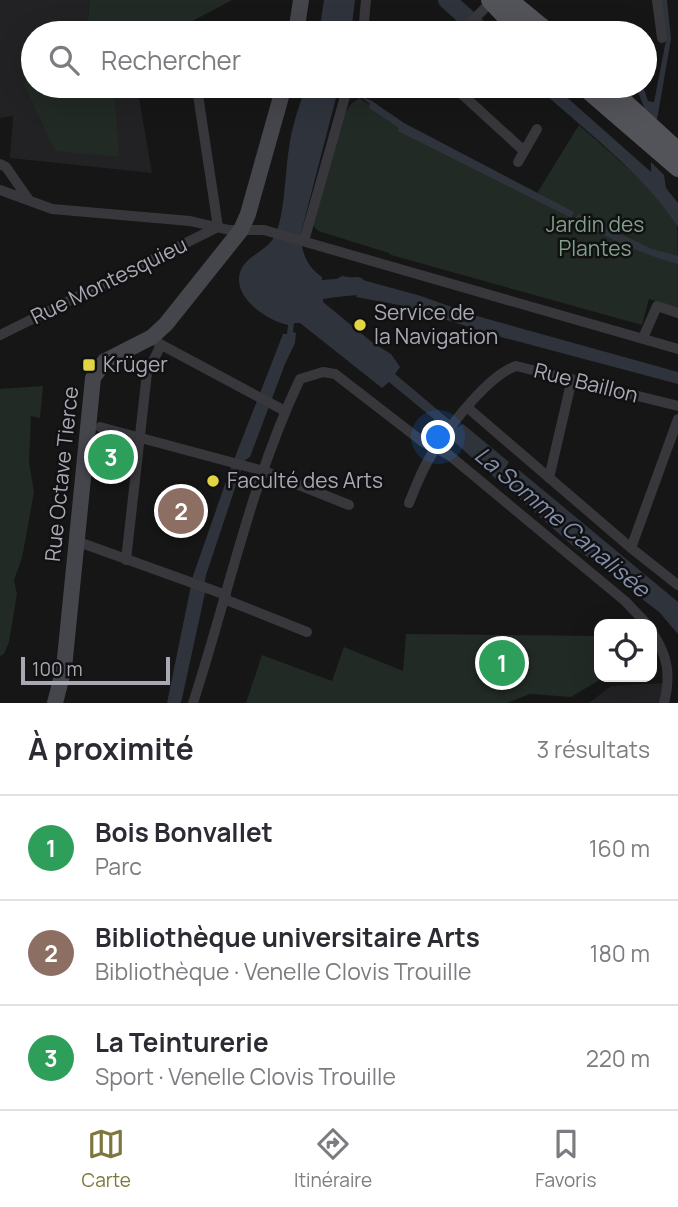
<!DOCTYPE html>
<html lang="fr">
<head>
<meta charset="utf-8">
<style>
  :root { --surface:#fff; --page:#f2f2f3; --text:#2b2b33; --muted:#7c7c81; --line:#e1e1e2; --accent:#7d773b }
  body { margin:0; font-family:Manrope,sans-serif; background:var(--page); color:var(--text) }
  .controls { position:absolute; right:21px; bottom:21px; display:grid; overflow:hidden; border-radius:14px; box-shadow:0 7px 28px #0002 }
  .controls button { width:63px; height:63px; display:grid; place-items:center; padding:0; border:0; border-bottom:2px solid var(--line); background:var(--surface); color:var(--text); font:35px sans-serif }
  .scale { position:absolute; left:21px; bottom:18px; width:149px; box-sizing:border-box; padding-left:7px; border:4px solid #a9a9b6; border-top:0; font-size:19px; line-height:24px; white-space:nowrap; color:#a9a9b6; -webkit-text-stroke:5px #111112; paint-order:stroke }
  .you { position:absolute; left:439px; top:438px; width:24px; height:24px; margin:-18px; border:5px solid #fff; border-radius:50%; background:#1a73e8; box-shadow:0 0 0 10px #1a73e833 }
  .badge { display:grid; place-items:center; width:46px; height:46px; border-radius:50%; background:var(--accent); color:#fff; font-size:23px; font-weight:700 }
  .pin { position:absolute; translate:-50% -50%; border:4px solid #fff; box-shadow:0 2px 7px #0006 }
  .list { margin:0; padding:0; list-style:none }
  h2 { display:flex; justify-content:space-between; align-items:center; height:91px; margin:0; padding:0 28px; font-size:30px }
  h2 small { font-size:23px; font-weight:400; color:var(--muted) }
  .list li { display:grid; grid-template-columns:46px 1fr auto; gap:21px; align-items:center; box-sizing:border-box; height:105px; padding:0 28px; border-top:2px solid var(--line) }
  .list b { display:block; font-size:26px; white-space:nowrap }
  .list p { margin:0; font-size:23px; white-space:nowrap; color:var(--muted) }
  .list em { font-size:23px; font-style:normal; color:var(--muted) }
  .icon { flex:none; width:38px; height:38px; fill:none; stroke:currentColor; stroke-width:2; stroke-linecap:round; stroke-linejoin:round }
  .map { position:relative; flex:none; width:678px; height:703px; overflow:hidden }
  .search { position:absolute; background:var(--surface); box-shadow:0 7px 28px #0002; left:21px; right:21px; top:21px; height:77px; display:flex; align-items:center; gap:18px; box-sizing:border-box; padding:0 24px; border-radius:38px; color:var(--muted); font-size:26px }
  .sheet { height:406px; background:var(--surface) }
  nav { display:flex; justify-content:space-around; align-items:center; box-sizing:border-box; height:98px; border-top:2px solid var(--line); background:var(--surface); font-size:19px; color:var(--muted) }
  nav a { display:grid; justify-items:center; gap:4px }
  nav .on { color:var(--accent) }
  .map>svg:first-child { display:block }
</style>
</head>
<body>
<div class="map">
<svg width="678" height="703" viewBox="0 0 678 703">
  <rect width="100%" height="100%" fill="#161617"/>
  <!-- built -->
  <g fill="#222224">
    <polygon points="0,0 90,0 86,33 33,33 33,86 137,86 152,173 10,158 13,116 0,118"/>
    <polygon points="665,683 660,703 589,703 611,686"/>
  </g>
  <!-- green -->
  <g fill="#222a25">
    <polygon points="90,0 232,0 170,33 86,33"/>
    <polygon points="33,72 33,86 114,86 119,157 55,151 24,84"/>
    <path d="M359,98L409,129L534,198L579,125C603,147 667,198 677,226C678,237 678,293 678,308L649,299L642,325L391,255L389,253L318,231L312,224L339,122L351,104Z"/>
    <polygon points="43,386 40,418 31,416 29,462 34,492 22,558 14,580 17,594 9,642 4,654 0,656 0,389"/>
    <polygon points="406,634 599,636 599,677 611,677 601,679 571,697 530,694 507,703 246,703 262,655 332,681 344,647 403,671"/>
  </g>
  <!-- water -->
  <g fill="#2f333c">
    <polygon points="324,0 355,0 351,33 319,33"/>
    <polygon points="660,0 667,0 671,39 657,120 645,110 636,86 643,86 648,101 654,102 666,40"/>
    <path d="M306,86H339L301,233C301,251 306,266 322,277V282L330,283L342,276L359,279L421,296L477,316L678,372V384L501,337L399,305L356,297L357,294L323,299V302L373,343L391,354L400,367L395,374L458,427L463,424L509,462L506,467L515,475L519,470L678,602V634L659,612L573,546L506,487L509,482L500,475L496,479L451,439L452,434L389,382L382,388L300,323H294L293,332L296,333L295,343L285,364L250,457L244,461L206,575L203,591L205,593L181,703H167L193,576L230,470L283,334H287L288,325C270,322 240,302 239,281C238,257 265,254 274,237C285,218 285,171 289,148C292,126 299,106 306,86Z"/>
    <path d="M536,86H554L651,172V162L664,175L666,188L678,203V227C643,173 583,129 536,86Z"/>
    <polygon points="360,96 372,101 404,123 574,212 571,218 398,131 399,128 369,108 370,104"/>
    <path d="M578,214L652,249L678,256V264C641,254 608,238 575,220Z"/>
  </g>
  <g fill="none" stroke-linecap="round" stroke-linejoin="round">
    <!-- river -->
    <g stroke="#2f333c" stroke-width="18">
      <polyline points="447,0 484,33"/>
      <polyline points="301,291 357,286"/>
    </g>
    <!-- street -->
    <g stroke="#37373c" stroke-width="10">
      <polyline points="657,0 662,38"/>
      <polyline points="363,33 366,0"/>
      <polyline points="404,33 406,31 409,33"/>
      <polyline points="460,33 493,0"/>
      <polyline points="216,86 198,95 218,227"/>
      <polyline points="453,86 524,151"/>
      <polyline points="518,162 537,129"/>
      <polyline points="0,164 6,167 29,200"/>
      <polyline points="0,190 52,209 190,221 229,230 264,230 678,349"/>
      <polyline points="304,241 348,86"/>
      <polyline points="0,335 218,227"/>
      <polyline points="643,338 657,306 678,313"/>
      <polyline points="158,343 285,411"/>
      <polyline points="468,408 631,548 678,585"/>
      <polyline points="100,427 264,471 349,505"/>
      <polyline points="549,478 572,379"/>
      <path d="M409,503C417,484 424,464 436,448C452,423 489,375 516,366L678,406"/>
      <polyline points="76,541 226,595"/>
      <polyline points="631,548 678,419"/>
      <polyline points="126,560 147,373 161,345"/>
      <polyline points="224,599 307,632"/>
      <path d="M652,632C668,656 671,675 664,703"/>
      <path d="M193,703C228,596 251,482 300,379L323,372L335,374L423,442L449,455L625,601L647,624"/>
    </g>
    <!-- secondary -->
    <g stroke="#45454c" stroke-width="16">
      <polyline points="296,33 301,0"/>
      <polyline points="55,703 64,668 93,378 105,361 152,337 166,324 241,230 248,214 284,86"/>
    </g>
    <!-- primary -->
    <g stroke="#53535a" stroke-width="18">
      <polyline points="490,0 521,33"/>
      <polyline points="509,0 549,33"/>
      <polyline points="583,86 678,168"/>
      <polyline points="607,86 678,151"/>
    </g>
  </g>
  <!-- markers -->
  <g fill="#e1d544" stroke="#111112" stroke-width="2.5">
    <circle cx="360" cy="325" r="7"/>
    <rect x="82" y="358" width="14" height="14" rx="3.5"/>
    <circle cx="213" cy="481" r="7"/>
  </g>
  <g text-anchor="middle" stroke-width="5" stroke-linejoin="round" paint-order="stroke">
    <!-- park labels -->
    <g font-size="21" fill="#819f8b" stroke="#111112">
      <text x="595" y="232">Jardin des<tspan x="595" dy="24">Plantes</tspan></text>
    </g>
    <!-- street labels -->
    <g font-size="21" fill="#a9a9b6" stroke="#111112">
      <text transform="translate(109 281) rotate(-26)" y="7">Rue Montesquieu</text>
      <text transform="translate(586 383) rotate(14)" y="7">Rue Baillon</text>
      <text transform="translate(62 474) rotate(-84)" y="7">Rue Octave Tierce</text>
    </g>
    <!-- poi labels -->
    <g font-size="21" fill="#a9a9b6" stroke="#111112" text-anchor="start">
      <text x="374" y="320">Service de<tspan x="374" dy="24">la Navigation</tspan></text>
      <text x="103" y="372">Krüger</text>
      <text x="227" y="488">Faculté des Arts</text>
    </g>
    <!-- water labels -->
    <g font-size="23" font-style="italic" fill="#838fae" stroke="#111112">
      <text transform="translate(562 522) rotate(40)" y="8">La Somme Canalisée</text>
    </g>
  </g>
</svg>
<div class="controls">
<button><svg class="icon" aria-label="locate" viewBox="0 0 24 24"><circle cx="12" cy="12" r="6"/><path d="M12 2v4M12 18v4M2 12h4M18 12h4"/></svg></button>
</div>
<div class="scale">100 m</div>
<div class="you"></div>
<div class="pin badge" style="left:502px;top:663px;background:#2e9e5b">1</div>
<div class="pin badge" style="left:181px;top:511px;background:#8d6e63">2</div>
<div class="pin badge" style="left:111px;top:457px;background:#2e9e5b">3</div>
<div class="search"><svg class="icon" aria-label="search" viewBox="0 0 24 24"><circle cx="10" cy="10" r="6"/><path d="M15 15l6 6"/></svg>Rechercher</div>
</div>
<section class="sheet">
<h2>À proximité<small>3 résultats</small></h2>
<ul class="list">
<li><span class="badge" style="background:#2e9e5b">1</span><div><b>Bois Bonvallet</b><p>Parc</p></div><em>160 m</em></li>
<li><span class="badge" style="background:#8d6e63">2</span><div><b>Bibliothèque universitaire Arts</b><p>Bibliothèque · Venelle Clovis Trouille</p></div><em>180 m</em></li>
<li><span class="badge" style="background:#2e9e5b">3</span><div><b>La Teinturerie</b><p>Sport · Venelle Clovis Trouille</p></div><em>220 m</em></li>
</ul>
</section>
<nav>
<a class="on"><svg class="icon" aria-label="map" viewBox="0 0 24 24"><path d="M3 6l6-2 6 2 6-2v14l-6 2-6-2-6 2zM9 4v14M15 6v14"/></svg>Carte</a>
<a><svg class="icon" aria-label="directions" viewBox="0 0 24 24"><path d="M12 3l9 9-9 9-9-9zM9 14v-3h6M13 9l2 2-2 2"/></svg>Itinéraire</a>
<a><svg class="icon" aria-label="saved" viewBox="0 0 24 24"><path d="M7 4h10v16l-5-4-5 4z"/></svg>Favoris</a>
</nav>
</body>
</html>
